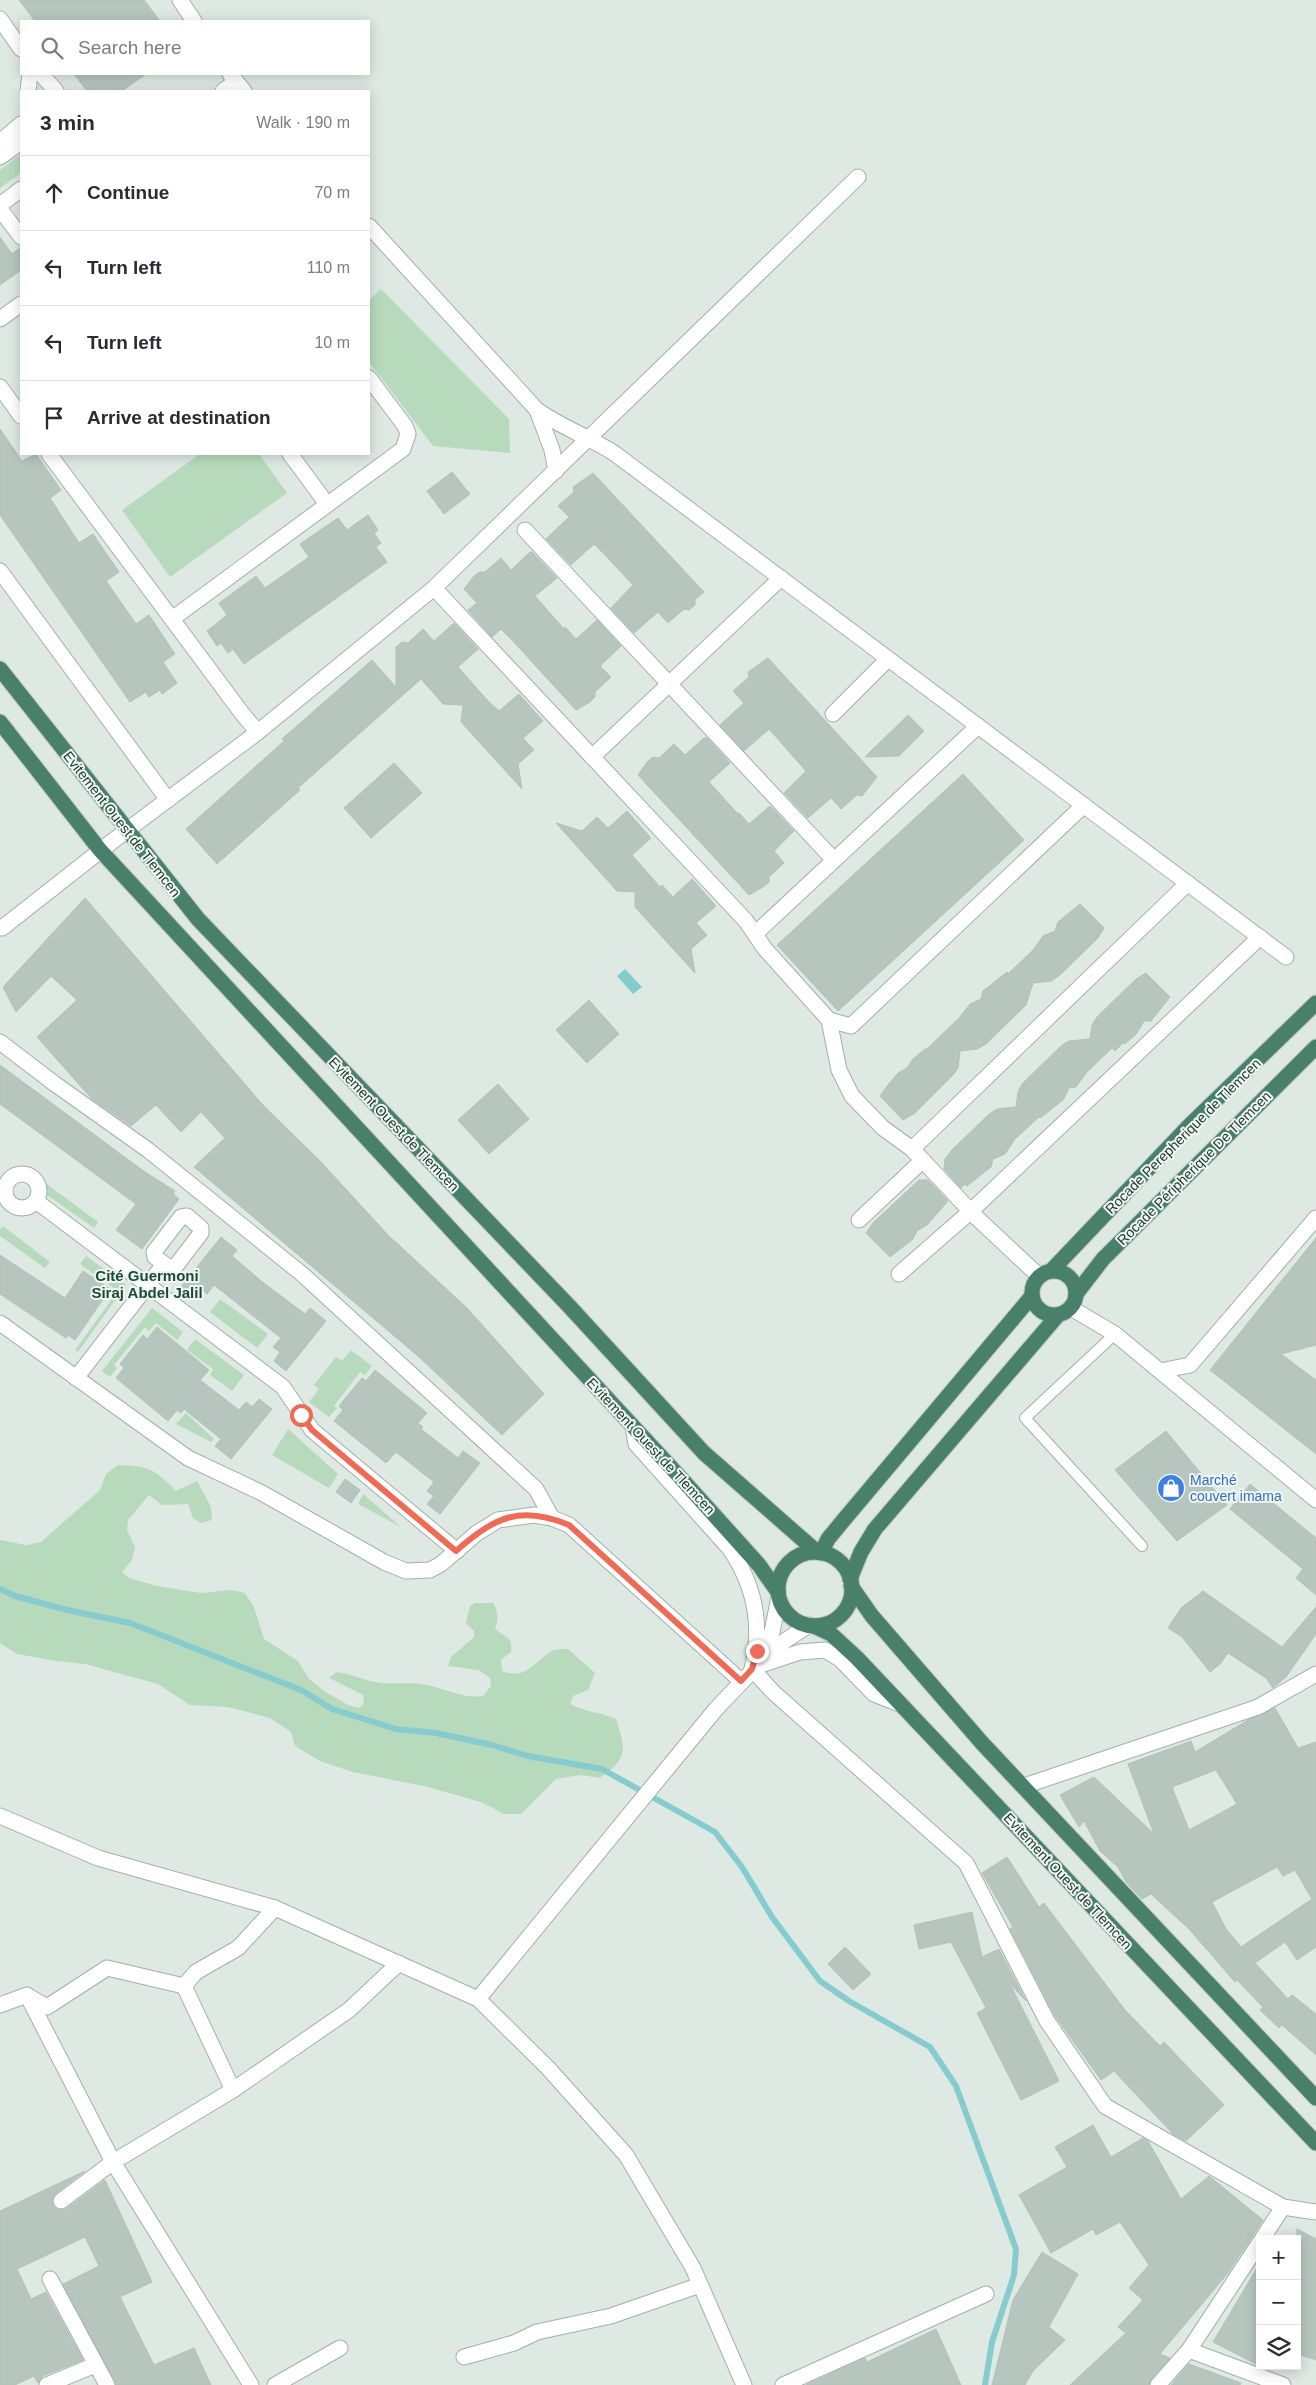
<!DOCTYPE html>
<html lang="en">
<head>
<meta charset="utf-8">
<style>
  :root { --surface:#fff; --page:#f2f2f3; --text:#2b2b33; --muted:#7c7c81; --line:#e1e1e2 }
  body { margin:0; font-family:Helvetica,sans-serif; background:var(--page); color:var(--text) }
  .controls { position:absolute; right:15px; bottom:15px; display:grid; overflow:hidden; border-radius:0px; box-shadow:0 2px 12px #0003 }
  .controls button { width:45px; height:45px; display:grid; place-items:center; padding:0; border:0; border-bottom:1px solid var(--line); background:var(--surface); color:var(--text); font:25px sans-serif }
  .stop { position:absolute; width:15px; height:15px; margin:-11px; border:4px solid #ee6b57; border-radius:50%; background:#fff }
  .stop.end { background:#ee6b57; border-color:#fff; box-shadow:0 1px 5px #0008 }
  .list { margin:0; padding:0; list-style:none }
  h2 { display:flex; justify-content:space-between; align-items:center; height:65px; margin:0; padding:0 20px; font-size:21px }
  h2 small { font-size:16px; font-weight:400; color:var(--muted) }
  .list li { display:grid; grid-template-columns:32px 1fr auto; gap:15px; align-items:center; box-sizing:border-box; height:75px; padding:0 20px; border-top:1px solid var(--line) }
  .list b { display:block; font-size:19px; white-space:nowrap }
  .list em { font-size:16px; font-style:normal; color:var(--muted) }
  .icon { flex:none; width:28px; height:28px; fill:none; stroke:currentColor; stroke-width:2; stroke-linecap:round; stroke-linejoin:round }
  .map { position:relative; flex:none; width:1316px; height:2385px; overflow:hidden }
  .search { position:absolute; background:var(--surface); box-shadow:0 2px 12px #0003; left:20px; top:20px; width:350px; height:55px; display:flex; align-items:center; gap:12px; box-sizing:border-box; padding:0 18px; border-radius:0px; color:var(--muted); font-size:19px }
  .panel { position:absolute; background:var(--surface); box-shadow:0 2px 12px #0003; left:20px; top:90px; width:350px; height:365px; border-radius:0px }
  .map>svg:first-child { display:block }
</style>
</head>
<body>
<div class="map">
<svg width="1316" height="2385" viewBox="0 0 1316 2385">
  <rect width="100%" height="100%" fill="#dee9e3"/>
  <!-- green -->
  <g fill="#b7dabc">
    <polygon points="21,154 21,173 0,188 0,170"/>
    <polygon points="381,289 509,419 510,453 433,446 369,362 369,300"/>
    <polygon points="200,454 259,454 287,493 170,577 122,510"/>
    <polygon points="47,1184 98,1222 94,1228 47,1195"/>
    <polygon points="3,1226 50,1262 45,1268 0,1236 0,1229"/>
    <polygon points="86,1256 126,1285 78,1352 75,1350 118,1291 80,1264"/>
    <polygon points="220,1299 268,1334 257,1348 210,1312"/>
    <polygon points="152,1308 183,1332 177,1340 156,1323 149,1331 145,1327 114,1365 117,1368 110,1377 102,1371"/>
    <polygon points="195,1339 244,1375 232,1391 210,1375 213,1369 187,1350"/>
    <polygon points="351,1350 372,1366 365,1375 360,1372 334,1406 337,1408 329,1417 309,1402 319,1389 314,1385 336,1357 342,1361"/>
    <polygon points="186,1413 214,1439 211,1442 176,1424"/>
    <polygon points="288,1429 338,1474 329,1488 272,1455"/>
    <path d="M118,1465C150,1466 154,1469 176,1491L197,1481L211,1507L212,1520L201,1523L193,1518L188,1504L162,1505L149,1495L128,1520L127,1530L135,1547L132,1560L122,1572L129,1578L157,1586L201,1593L231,1590L245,1593L254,1607L264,1639L298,1661L309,1679L324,1691L348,1705L359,1708L364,1703L363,1695L329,1678L336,1672C352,1674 365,1681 381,1683C397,1684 411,1682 427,1685C446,1689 464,1699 483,1696L491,1686L490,1678L479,1670L448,1666L451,1657L474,1637V1631L466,1623L470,1606L475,1603H493C498,1611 499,1619 495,1628C505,1639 513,1635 511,1652L501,1660L502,1671C529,1680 532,1662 552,1651C557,1649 563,1649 568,1649L595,1673L588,1690L573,1696L570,1704C585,1712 600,1712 616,1719C626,1751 628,1758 600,1778L580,1775L556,1779L521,1814H504L481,1802L424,1786L353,1772L320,1761L295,1746L291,1732L270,1718L228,1707L190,1705L158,1684L85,1664L56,1661L17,1654L0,1643V1540L26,1545L41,1542L100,1490L106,1474Z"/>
    <polygon points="363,1494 401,1527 358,1504"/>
  </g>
  <!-- water -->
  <polygon fill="#86cbcd" points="625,969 642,987 633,994 617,976"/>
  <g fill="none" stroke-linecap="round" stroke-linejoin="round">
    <!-- stream -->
    <polyline stroke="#86cbcd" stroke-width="6" points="0,1589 15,1596 67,1610 130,1623 301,1690 332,1709 396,1729 436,1733 492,1745 528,1756 602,1769 715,1832 742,1867 772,1917 820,1981 849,2001 930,2047 956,2086 1016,2249 1014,2275 992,2342 985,2385"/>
  </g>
  <!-- building -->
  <g fill="#b6c6be" stroke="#b0c2b9" fill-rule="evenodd">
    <polygon points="19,0 144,0 160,21 35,21"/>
    <polygon points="74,74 146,74 122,91 87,91"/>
    <polygon points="0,237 12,254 21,247 21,270 0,285"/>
    <polygon points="0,429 22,461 36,454 61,490 50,498 79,543 93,534 119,572 106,581 136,624 149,615 175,654 163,662 177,683 162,694 160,690 149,697 146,692 130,702 0,515"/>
    <polygon points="452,472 470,494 444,514 427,491"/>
    <polygon points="593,473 704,592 695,600 695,605 689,610 684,609 668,623 658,612 634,633 611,608 633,585 605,555 594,544 571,565 546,539 569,517 558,506 574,492 573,487"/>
    <polygon points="368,515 378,530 374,533 381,543 376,547 387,562 244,664 233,649 228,653 221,643 217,646 207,631 227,615 219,603 256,576 265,588 309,557 300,544 338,518 347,530"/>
    <polygon points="530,552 532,552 557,578 535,596 564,629 565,627 576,639 597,620 621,646 600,666 611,677 595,692 595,697 590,702 576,710 512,640 501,629 492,637 468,610 477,603 464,589 474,576 480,572 485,572 501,558 511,570"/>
    <polygon points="454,623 478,649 458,667 488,701 499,711 519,694 543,721 523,738 534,750 518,764 522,789 461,722 463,705 443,704 421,679 298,788 300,790 217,864 186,829 284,741 282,739 372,660 396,687 396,647 402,642 408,643 423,629 434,641"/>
    <polygon points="768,658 877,777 862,796 857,795 841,809 831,798 808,818 784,793 806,771 769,729 744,751 720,725 744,703 733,691 749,677 748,672"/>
    <polygon points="908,715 924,731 899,756 865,757"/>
    <polygon points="704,738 707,738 730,763 709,782 738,814 739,813 749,824 770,806 794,831 774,851 784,863 769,877 769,882 763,887 749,895 638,775 647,762 653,757 659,758 674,744 685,755"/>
    <polygon points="394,763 422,793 371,838 344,808"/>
    <polygon points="963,774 1024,840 838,1011 777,945"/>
    <polygon points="627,811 651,838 632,855 660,887 662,885 673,897 692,879 716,906 696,923 707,935 691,949 695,973 635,907 635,892 617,891 556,823 582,831 597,817 608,828"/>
    <polygon points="85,898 262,1104 321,1162 388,1235 467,1308 544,1394 502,1435 418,1356 194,1167 225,1138 201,1112 181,1132 156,1105 131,1126 92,1099 37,1037 77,1000 51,976 16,1012 3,987"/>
    <polygon points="1080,904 1104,928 1098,938 1060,975 1051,981 1033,983 1026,1005 986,1044 977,1049 960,1051 958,1068 953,1075 915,1113 903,1120 880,1096 888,1085 898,1073 907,1068 913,1059 925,1049 927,1049 959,1018 970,1004 981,999 983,991 1007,972 1008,974 1033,950 1043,936 1055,931 1058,922"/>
    <polygon points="1146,973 1170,997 1162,1007 1151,1021 1144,1021 1137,1033 1125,1044 1123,1043 1115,1051 1112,1048 1087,1072 1076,1087 1069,1088 1063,1100 1040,1118 1039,1117 1015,1139 1005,1154 993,1159 991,1167 967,1186 965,1184 961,1188 944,1169 945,1159 952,1150 988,1115 997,1109 1016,1107 1018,1092 1022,1084 1061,1046 1069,1041 1090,1039 1092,1025 1097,1017 1136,979"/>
    <polygon points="589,1000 619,1034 587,1063 556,1030"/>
    <polygon points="0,1065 145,1172 175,1191 173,1194 179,1199 142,1249 116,1230 136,1204 0,1104"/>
    <polygon points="498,1084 529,1119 489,1154 458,1120"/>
    <polygon points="919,1180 928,1180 948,1201 927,1225 917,1231 913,1239 890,1257 866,1233 873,1223"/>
    <polygon points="221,1237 237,1250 232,1256 260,1280 305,1314 310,1308 326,1321 286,1371 274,1361 280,1352 273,1347 281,1338 214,1285 207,1294 200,1288 193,1297 181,1287"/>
    <polygon points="1316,1238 1316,1345 1281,1354 1316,1380 1316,1454 1210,1370"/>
    <polygon points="0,1255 65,1298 83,1271 110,1289 75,1340 68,1335 66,1338 0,1294"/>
    <polygon points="157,1327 209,1370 200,1380 239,1410 246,1402 252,1407 259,1399 272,1409 231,1459 215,1446 221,1439 184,1409 181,1413 177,1410 168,1421 116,1378 124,1368 120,1364 143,1335 147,1339"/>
    <polygon points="375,1370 427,1413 418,1423 423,1427 421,1429 458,1458 463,1451 480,1463 440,1514 427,1504 434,1496 427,1491 434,1482 396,1452 386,1463 334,1421 343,1410 339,1406 362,1378 366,1381"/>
    <polygon points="1166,1431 1227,1505 1177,1541 1115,1470"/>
    <polygon points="345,1479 360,1490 351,1503 336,1492"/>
    <polygon points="1250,1484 1316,1538 1316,1595 1296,1578 1303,1569 1230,1509"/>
    <polygon points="1203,1591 1282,1647 1316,1607 1316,1634 1286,1677 1273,1688 1266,1678 1228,1653 1220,1664 1210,1672 1182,1637 1168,1628 1181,1608"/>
    <path d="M1275,1708L1298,1748L1316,1742V1947L1297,1960L1285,1942L1255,1963L1288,1999L1292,1995L1316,2014V2055L1282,2025L1279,2028L1260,2010L1263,2007L1237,1980L1235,1982L1189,1929L1151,1894L1142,1899L1126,1882L1118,1867L1100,1851L1084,1821L1079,1827L1060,1795L1094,1777L1154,1834L1128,1764L1191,1741L1195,1752L1248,1720ZM1216,1770L1237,1804L1189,1830L1172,1787ZM1277,1867L1283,1876L1295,1870L1312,1899L1241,1947L1226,1929L1212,1902Z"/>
    <polygon points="1007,1857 1039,1907 1044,1903 1125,2010 1160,2046 1164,2042 1224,2105 1186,2141 1173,2134 1114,2071 1101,2080 1055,2016 1010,1929 1013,1927 982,1873"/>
    <polygon points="972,1912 982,1957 999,1949 1026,2001 1010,1984 1059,2081 1021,2100 977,2013 986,2008 951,1942 919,1949 914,1925"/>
    <polygon points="845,1947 871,1974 853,1990 828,1964"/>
    <polygon points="1093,2125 1111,2157 1143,2138 1148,2141 1181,2199 1209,2176 1263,2220 1228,2273 1160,2354 1170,2358 1151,2379 1149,2385 1070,2385 1126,2333 1118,2327 1143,2300 1129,2288 1149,2265 1120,2222 1096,2235 1093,2229 1051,2253 1019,2195 1067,2167 1055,2147"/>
    <polygon points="85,2171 55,2194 52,2202 53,2206 58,2210 66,2209 105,2180 152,2282 120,2297 154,2365 194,2348 211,2385 116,2385 63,2284 99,2266 85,2237 17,2269 31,2299 46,2292 83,2360 43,2376 38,2383 34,2376 15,2385 0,2385 0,2211"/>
    <polygon points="1297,2229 1316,2239 1316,2360 1297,2354"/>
    <polygon points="1042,2252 1078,2274 1049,2327 1065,2340 1033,2371 1025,2385 992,2385 1013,2300"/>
    <polygon points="1260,2263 1260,2366 1213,2342"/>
    <polygon points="936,2329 961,2385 806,2385 865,2358 867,2362"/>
    <polygon points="1189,2364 1241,2383 1240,2385 1171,2385"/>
  </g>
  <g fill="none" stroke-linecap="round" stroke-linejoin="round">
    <!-- service casing -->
    <g stroke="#a1b0a9" stroke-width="12">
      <polyline id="service" points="1115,1334 1025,1418 1142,1546"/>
    </g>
    <!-- minor casing -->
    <g stroke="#a1b0a9" stroke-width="17">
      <g id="minor">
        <polyline points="180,0 194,21"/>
        <polyline points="0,19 21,49"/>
        <polyline points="41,74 56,91"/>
        <polyline points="230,74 244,91"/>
        <polyline points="28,91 30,74"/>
        <polyline points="223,91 236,82"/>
        <polyline points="0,142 21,124"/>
        <polyline points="0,157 21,142"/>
        <polyline points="0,205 21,189"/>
        <polyline points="0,209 21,237"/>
        <polyline points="369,226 537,410 552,450 556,471"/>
        <polyline points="0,319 21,304"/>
        <polyline points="0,387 21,416"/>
        <path d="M537,410C561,427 589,437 614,453L1286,957"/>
        <polyline points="49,454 244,716 258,732"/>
        <polyline points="290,454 327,504"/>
        <polyline points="525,530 834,860"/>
        <polyline points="0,571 168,800"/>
        <polyline points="434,588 746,921 765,949 829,1020 839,1070 852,1096 883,1128 912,1149 977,1218 1039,1276"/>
        <polyline points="172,619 403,449 408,434 405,426 369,378"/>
        <polyline points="833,714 888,659"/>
        <polyline points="592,757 781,578"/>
        <polyline points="0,927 2,928 114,840 258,732 434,588 858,177"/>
        <polyline points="755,934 978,726"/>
        <polyline points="829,1020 851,1026 1084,805"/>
        <polyline points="0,1042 55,1084 148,1150 302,1274 536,1489 552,1518"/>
        <polyline points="912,1149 1188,883"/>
        <circle cx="22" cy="1191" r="17"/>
        <polyline points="36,1201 283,1387 312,1430 457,1551"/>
        <polygon points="187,1216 201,1228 201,1233 175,1267 170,1268 155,1257 154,1252 181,1217"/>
        <polyline points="859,1220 923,1160"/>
        <polyline points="899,1274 971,1211 1260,937"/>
        <polyline points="1071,1308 1115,1334 1316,1500"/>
        <polyline points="0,1323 188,1458 262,1493 384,1562 406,1571 430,1570 441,1564 477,1533 498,1520 534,1515 552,1518 569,1525 741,1681"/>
        <polyline points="1160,1371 1190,1365 1316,1218"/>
        <polyline points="76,1378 164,1264"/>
        <path d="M633,1427L636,1444L730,1549C755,1586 763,1625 752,1669"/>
        <polyline points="759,1657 772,1632 779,1597"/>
        <polyline points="761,1665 800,1652 825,1650 840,1659 874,1694 902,1705"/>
        <polyline points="752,1669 773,1692 966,1863 1047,2021 1105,2106 1283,2207"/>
        <polyline points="1024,1786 1258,1707 1316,1674"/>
        <polyline points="0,1816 98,1858 275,1908 478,1999 548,2068 626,2155 693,2268 744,2385"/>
        <polyline points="184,1986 196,1972 238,1948 275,1908"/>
        <polyline points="184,1986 233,2090"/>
        <polyline points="28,1996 47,2007 107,1968 184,1986"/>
        <polyline points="478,1999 716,1709 774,1648 809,1625"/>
        <polyline points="0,2005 27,1995 113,2162 251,2385"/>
        <polyline points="61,2201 113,2162 233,2090 349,2010 399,1963"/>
        <polyline points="1262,2239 1283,2207 1316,2212"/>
        <polyline points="50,2279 107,2385"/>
        <polyline points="1189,2350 1283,2385"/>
        <polyline points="464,2357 514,2343 537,2332 611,2316 700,2285"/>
        <polyline points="47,2385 95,2365"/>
        <polyline points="275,2385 340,2348"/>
        <polyline points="783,2385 986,2294"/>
        <polyline points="1158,2385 1189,2350 1260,2242"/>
      </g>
    </g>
    <!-- trunk casing -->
    <g stroke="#bcc3c1" stroke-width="17">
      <g id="trunk">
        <polyline points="0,669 198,919 569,1306 704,1453 817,1552"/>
        <polyline points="0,722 100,850 678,1475 759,1565 778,1592"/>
        <polyline points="1052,1270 1189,1126 1316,1003"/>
        <circle cx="1054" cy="1293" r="22"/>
        <polyline points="1076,1294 1103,1259 1316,1047"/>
        <circle cx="815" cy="1589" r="37"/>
        <polyline points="821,1553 828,1539 842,1522 1032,1296"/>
        <polyline points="850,1579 861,1552 875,1529 1058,1315"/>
        <polyline points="851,1586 872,1616 982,1743 1316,2098"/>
        <polyline points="814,1626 831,1634 857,1658 1316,2143"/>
      </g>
    </g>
    <!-- service -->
    <use href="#service" stroke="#fff" stroke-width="10"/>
    <!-- minor -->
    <use href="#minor" stroke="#fff" stroke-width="15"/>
    <!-- trunk -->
    <use href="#trunk" stroke="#48806c" stroke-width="15"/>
  </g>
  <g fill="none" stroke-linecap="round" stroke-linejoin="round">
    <!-- route -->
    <path stroke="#ee6b57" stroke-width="6" d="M301,1415L312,1430L456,1551C494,1518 519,1504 569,1525L741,1681L752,1669L757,1651"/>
  </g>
  <!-- icons -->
  <defs>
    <g id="shop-disc" transform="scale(1.4375)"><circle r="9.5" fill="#3f7fe0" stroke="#eef6f1"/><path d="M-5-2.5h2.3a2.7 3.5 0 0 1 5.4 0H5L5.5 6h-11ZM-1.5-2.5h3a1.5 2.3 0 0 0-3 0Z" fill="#fff"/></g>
  </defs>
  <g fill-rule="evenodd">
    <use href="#shop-disc" x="1171" y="1488"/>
  </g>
  <g text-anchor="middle" stroke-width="4" stroke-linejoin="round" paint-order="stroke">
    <!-- street labels -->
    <g font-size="14" fill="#20382f" stroke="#eef6f1">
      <text transform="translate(122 824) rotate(52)" y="5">Evitement Ouest de Tlemcen</text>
      <text transform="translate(394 1124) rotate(46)" y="5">Evitement Ouest de Tlemcen</text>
      <text transform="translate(1183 1136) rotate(-45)" y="5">Rocade Perepherique de Tlemcen</text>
      <text transform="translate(1194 1168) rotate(-45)" y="5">Rocade Péripherique De Tlemcen</text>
      <text transform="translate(651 1446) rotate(47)" y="5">Evitement Ouest de Tlemcen</text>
      <text transform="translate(1068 1881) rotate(47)" y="5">Evitement Ouest de Tlemcen</text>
    </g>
    <!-- shop labels -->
    <g font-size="14" fill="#366cbe" stroke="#eef6f1" text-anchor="start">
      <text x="1190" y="1485">Marché<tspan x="1190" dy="16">couvert imama</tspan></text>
    </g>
    <!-- neighbourhood labels -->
    <g font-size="15" font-weight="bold" fill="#1d4939" stroke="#eef6f1">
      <text x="147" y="1281">Cité Guermoni<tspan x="147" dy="17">Siraj Abdel Jalil</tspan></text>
    </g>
  </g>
</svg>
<div class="controls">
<button>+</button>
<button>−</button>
<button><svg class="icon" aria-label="layers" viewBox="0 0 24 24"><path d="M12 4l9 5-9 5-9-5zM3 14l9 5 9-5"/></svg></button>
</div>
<div class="stop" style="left:301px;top:1415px"></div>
<div class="stop end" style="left:757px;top:1651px"></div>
<div class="search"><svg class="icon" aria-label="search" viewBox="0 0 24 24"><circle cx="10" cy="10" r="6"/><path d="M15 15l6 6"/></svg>Search here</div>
<section class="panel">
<h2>3 min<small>Walk · 190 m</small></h2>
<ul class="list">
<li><svg class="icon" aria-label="ahead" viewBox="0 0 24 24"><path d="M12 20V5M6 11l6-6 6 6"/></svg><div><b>Continue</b></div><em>70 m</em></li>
<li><svg class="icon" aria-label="left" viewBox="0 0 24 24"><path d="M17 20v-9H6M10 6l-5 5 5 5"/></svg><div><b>Turn left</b></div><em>110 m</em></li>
<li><svg class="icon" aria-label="left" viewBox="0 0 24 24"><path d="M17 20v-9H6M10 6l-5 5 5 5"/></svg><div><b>Turn left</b></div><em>10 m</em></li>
<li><svg class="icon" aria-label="arrive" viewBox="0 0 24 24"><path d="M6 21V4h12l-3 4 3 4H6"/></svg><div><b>Arrive at destination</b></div></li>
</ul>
</section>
</div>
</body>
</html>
